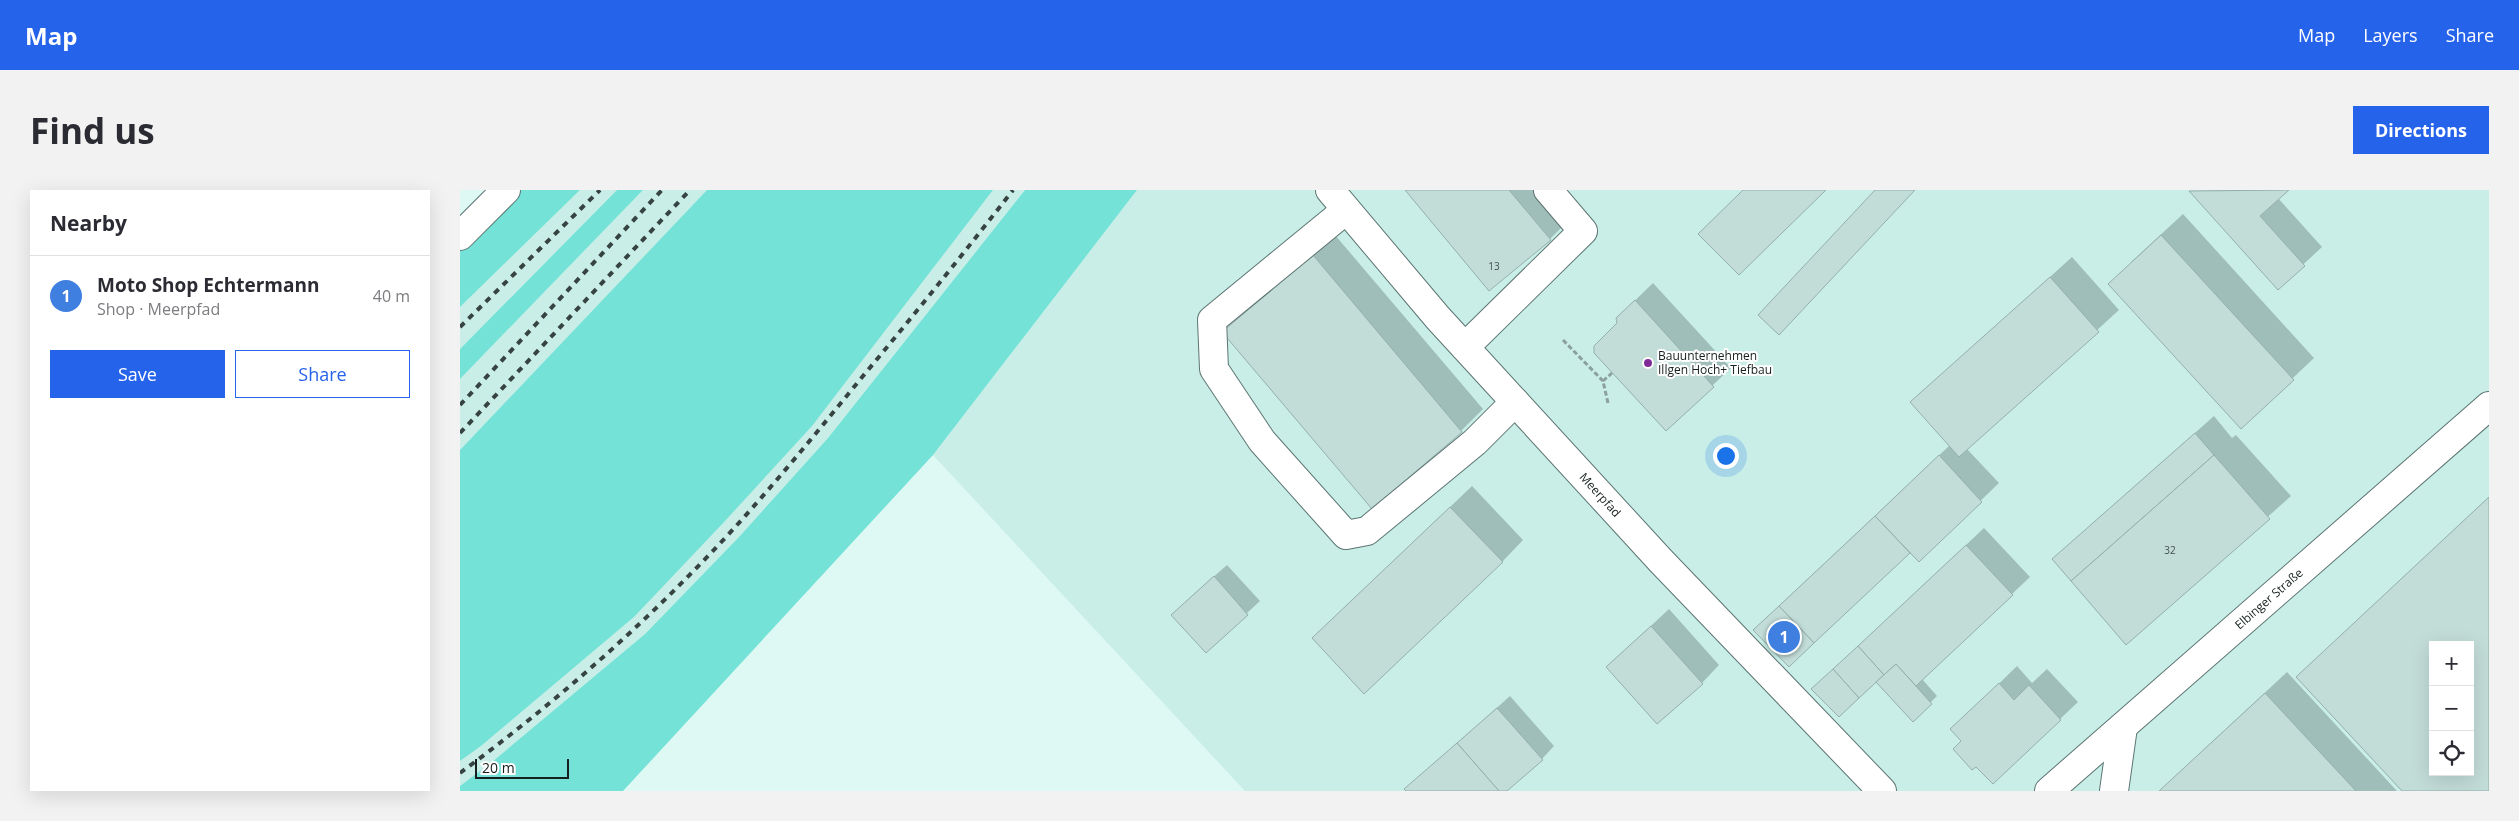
<!DOCTYPE html>
<html lang="en">
<head>
<meta charset="utf-8">
<style>
  :root { --surface:#fff; --page:#f2f2f3; --text:#2b2b33; --muted:#7c7c81; --line:#e1e1e2; --accent:#2563eb }
  body { margin:0; font-family:"Open Sans",sans-serif; background:var(--page); color:var(--text) }
  .controls { position:absolute; right:15px; bottom:15px; display:grid; overflow:hidden; border-radius:0px; box-shadow:0 5px 20px #0002 }
  .controls button { width:45px; height:45px; display:grid; place-items:center; padding:0; border:0; border-bottom:1px solid var(--line); background:var(--surface); color:var(--text); font:25px sans-serif }
  .scale { position:absolute; left:15px; bottom:12px; width:94px; box-sizing:border-box; padding-left:5px; border:2px solid #16201e; border-top:0; font-size:14px; line-height:18px; white-space:nowrap; color:#16201e; -webkit-text-stroke:4px #fff; paint-order:stroke }
  .you { position:absolute; left:1265px; top:265px; width:18px; height:18px; margin:-12px; border:4px solid #fff; border-radius:50%; background:#1a73e8; box-shadow:0 0 0 8px #1a73e833 }
  .badge { display:grid; place-items:center; width:32px; height:32px; border-radius:50%; background:var(--accent); color:#fff; font-size:16px; font-weight:700 }
  .pin { position:absolute; translate:-50% -50%; border:2px solid #fff; box-shadow:0 1px 5px #0006 }
  .list { margin:0; padding:0; list-style:none }
  h2 { display:flex; justify-content:space-between; align-items:center; height:65px; margin:0; padding:0 20px; font-size:21px }
  h2 small { font-size:16px; font-weight:400; color:var(--muted) }
  .list li { display:grid; grid-template-columns:32px 1fr auto; gap:15px; align-items:center; box-sizing:border-box; height:80px; padding:0 20px; border-top:1px solid var(--line) }
  .list b { display:block; font-size:19px; white-space:nowrap }
  .list p { margin:0; font-size:16px; white-space:nowrap; color:var(--muted) }
  .list em { font-size:16px; font-style:normal; color:var(--muted) }
  .actions { display:flex; gap:10px; padding:15px 20px }
  .actions a { flex:1; padding:11px 0; border:1px solid var(--accent); border-radius:0px; text-align:center; font-size:18px; color:var(--accent) }
  .actions .main { background:var(--accent); color:#fff }
  .icon { flex:none; width:28px; height:28px; fill:none; stroke:currentColor; stroke-width:2; stroke-linecap:round; stroke-linejoin:round }
  .map { position:relative; flex:none; width:2029px; height:601px; overflow:hidden; border-radius:0px }
  header { display:flex; align-items:center; gap:30px; box-sizing:border-box; height:70px; padding:0 25px; background:var(--accent); color:#fff }
  header strong { font-size:24px }
  nav { display:flex; gap:28px; margin-inline-start:auto; font-size:18px }
  .intro { display:flex; align-items:center; justify-content:space-between; box-sizing:border-box; height:120px; padding:0 30px }
  h1 { margin:0; font-size:35px }
  .button { padding:12px 22px; border-radius:0px; background:var(--accent); color:#fff; font-size:18px; font-weight:700 }
  main { display:flex; gap:30px; padding:0 30px }
  aside { flex:1; background:var(--surface); border-radius:0px; box-shadow:0 5px 20px #0002 }
  .map>svg:first-child { display:block }
</style>
</head>
<body>
<header>
<strong>Map</strong>
<nav><a>Map</a><a>Layers</a><a>Share</a></nav>
</header>
<div class="intro"><h1>Find us</h1><a class="button">Directions</a></div>
<main>
<aside>
<h2>Nearby<small></small></h2>
<ul class="list">
<li><span class="badge" style="background:#3f7fe0">1</span><div><b>Moto Shop Echtermann</b><p>Shop · Meerpfad</p></div><em>40 m</em></li>
</ul>
<div class="actions"><a class="main">Save</a><a>Share</a></div>
</aside>
<div class="map">
<svg width="2029" height="601" viewBox="0 0 2029 601">
  <rect width="100%" height="100%" fill="#def8f4"/>
  <!-- built -->
  <g fill="#c9eee8" fill-rule="evenodd">
    <polygon points="120,0 157,0 0,159 0,117"/>
    <polygon points="183,0 247,0 0,260 0,189"/>
    <polygon points="533,0 565,0 368,248 279,347 185,444 32,572 0,596 0,571 21,556 174,427 351,236"/>
    <path d="M677,0H2029V601H785L473,265ZM1973,455H2010V582H1973Z"/>
  </g>
  <!-- green -->
  <g fill="#74e2d6">
    <polygon points="57,0 120,0 0,117 0,56"/>
    <polygon points="157,0 183,0 0,189 0,159"/>
    <polygon points="247,0 533,0 352,236 265,331 174,427 21,556 0,571 0,260"/>
    <polygon points="565,0 677,0 473,265 163,601 0,601 0,596 32,572 185,444 279,347 368,248"/>
  </g>
  <!-- shadow -->
  <g fill="#0003" fill-rule="evenodd">
    <polygon points="947,0 1088,0 1111,28 1090,49"/>
    <polygon points="1827,0 1818,8 1862,57 1818,98 1731,1"/>
    <polygon points="1723,24 1854,168 1781,237 1671,72"/>
    <polygon points="875,45 1023,219 1001,241 912,317 763,142 785,121"/>
    <polygon points="1612,67 1659,120 1507,259 1539,293 1459,370 1450,361 1329,475 1316,419 1490,255 1452,212"/>
    <polygon points="1193,93 1271,178 1206,239 1157,128"/>
    <polygon points="1754,226 1772,248 1776,245 1831,306 1667,453 1593,369"/>
    <polygon points="1012,296 1063,350 1042,372 875,427"/>
    <path d="M2029,307V601H1944L1838,487ZM1973,455H2010V582H1973Z"/>
    <polygon points="1524,338 1570,387 1462,489 1477,506 1453,530 1416,491 1366,487"/>
    <polygon points="767,375 800,411 746,461 725,412"/>
    <polygon points="1209,419 1259,475 1242,493 1147,477"/>
    <polygon points="1557,476 1572,493 1587,479 1618,512 1533,593 1510,522"/>
    <polygon points="1827,482 1937,601 1700,601 1709,592"/>
    <polygon points="1050,506 1094,556 1082,569 946,599"/>
  </g>
  <!-- building -->
  <g fill="#c2dcd8" stroke="#95afab" fill-rule="evenodd">
    <polygon points="945,0 1049,0 1091,50 1029,101"/>
    <polygon points="1283,0 1366,0 1279,85 1238,44"/>
    <polygon points="1415,0 1455,0 1319,145 1298,125"/>
    <polygon points="1829,0 1800,26 1845,76 1818,100 1729,1"/>
    <polygon points="1701,45 1834,190 1781,239 1648,94"/>
    <polygon points="853,65 1002,242 912,319 762,142"/>
    <polygon points="1590,87 1639,142 1499,267 1450,212"/>
    <polygon points="1175,110 1254,197 1206,241 1134,163 1134,156 1157,133 1156,128"/>
    <polygon points="1735,243 1754,265 1611,391 1592,369"/>
    <polygon points="1479,265 1522,312 1459,372 1415,326"/>
    <polygon points="1754,265 1810,329 1666,455 1611,391"/>
    <path d="M2029,307V601H1942L1836,487ZM1973,455H2010V582H1973Z"/>
    <polygon points="990,317 1043,372 904,504 852,448"/>
    <polygon points="1415,326 1450,363 1354,453 1319,416"/>
    <polygon points="1506,355 1553,405 1456,496 1436,474 1424,485 1398,456"/>
    <polygon points="754,386 788,425 746,463 711,425"/>
    <polygon points="1319,416 1354,453 1329,477 1293,440"/>
    <polygon points="1191,436 1243,494 1197,534 1146,477"/>
    <polygon points="1398,456 1424,485 1399,508 1373,479"/>
    <polygon points="1436,474 1472,514 1453,532 1416,492"/>
    <polygon points="1373,479 1399,508 1379,527 1351,499"/>
    <polygon points="1539,493 1554,510 1569,495 1601,530 1533,594 1516,577 1512,580 1493,559 1501,551 1490,539"/>
    <polygon points="1805,503 1896,601 1699,601"/>
    <polygon points="1037,518 1083,570 1047,601 1039,601 997,553"/>
    <polygon points="997,553 1039,601 946,601 944,599"/>
  </g>
  <g fill="none" stroke-linecap="round" stroke-linejoin="round">
    <!-- minor casing -->
    <g stroke="#5c7471" stroke-width="30">
      <g id="minor">
        <polyline points="870,0 978,128 1201,371 1422,601"/>
        <polyline points="886,20 752,130 754,179 802,251 886,345 907,341 1015,252 1055,212"/>
        <polyline points="0,46 46,0"/>
        <polyline points="1005,157 1123,41 1088,0"/>
        <polyline points="1589,601 2029,216"/>
        <polyline points="1654,601 1663,537"/>
      </g>
    </g>
    <!-- path -->
    <g stroke="#8ca09d" stroke-width="3" stroke-dasharray="5 2.5" stroke-linecap="butt">
      <polyline points="1103,150 1143,191"/>
      <polyline points="1148,213 1143,191 1152,183"/>
    </g>
    <!-- minor -->
    <use href="#minor" stroke="#fff" stroke-width="28"/>
    <!-- rail -->
    <g stroke="#374341" stroke-width="4" stroke-dasharray="6 6" stroke-linecap="butt">
      <polyline points="0,137 140,0"/>
      <polyline points="0,215 202,0"/>
      <polyline points="0,243 230,0"/>
      <path d="M0,583C95,513 185,434 266,347C314,295 358,241 403,186C454,125 504,63 553,0"/>
    </g>
  </g>
  <!-- markers -->
  <circle fill="#7f2b9a" stroke="#fff" stroke-width="2" cx="1188" cy="173" r="5"/>
  <g text-anchor="middle" stroke-width="4" stroke-linejoin="round" paint-order="stroke">
    <!-- number labels -->
    <g font-size="10" fill="#414f4c">
      <text x="1034" y="80">13</text>
      <text x="1710" y="364">32</text>
    </g>
    <!-- poi labels -->
    <g font-size="12" fill="#16201e" stroke="#fff" text-anchor="start">
      <text x="1198" y="170">Bauunternehmen<tspan x="1198" dy="14">Illgen Hoch+ Tiefbau</tspan></text>
    </g>
    <!-- street labels -->
    <g font-size="12" fill="#16201e" stroke="#fff">
      <text transform="translate(1140 305) rotate(48)" y="4">Meerpfad</text>
      <text transform="translate(1809 409) rotate(-41)" y="4">Elbinger Straße</text>
    </g>
  </g>
</svg>
<div class="controls">
<button>+</button>
<button>−</button>
<button><svg class="icon" aria-label="locate" viewBox="0 0 24 24"><circle cx="12" cy="12" r="6"/><path d="M12 2v4M12 18v4M2 12h4M18 12h4"/></svg></button>
</div>
<div class="scale">20 m</div>
<div class="you"></div>
<div class="pin badge" style="left:1324px;top:447px;background:#3f7fe0">1</div>
</div>
</main>
</body>
</html>
